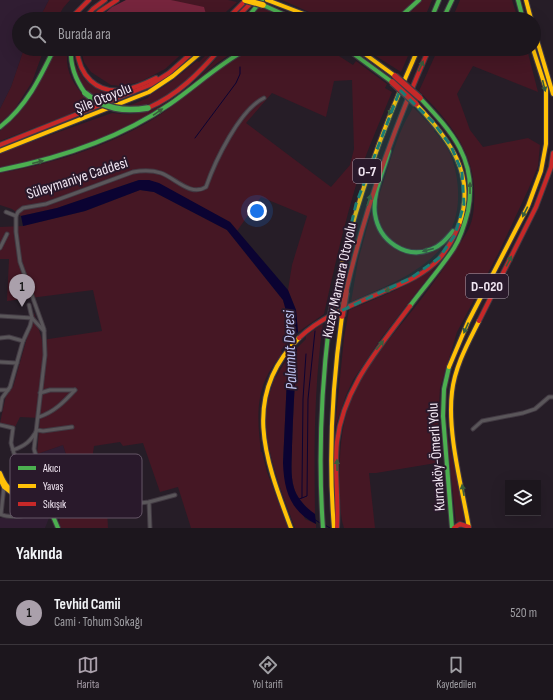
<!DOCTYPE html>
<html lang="tr">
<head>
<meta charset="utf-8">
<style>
  :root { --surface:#1c161d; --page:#29232a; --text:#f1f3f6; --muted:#a09fa4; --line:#3a353b; --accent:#aaa0ab }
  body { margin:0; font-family:"Sofia Sans Condensed",sans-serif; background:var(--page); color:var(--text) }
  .controls { position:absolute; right:12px; bottom:12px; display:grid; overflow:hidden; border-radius:0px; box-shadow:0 4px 16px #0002 }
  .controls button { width:36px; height:36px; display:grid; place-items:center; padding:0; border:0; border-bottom:1px solid var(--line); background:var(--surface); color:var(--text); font:20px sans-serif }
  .you { position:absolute; left:257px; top:211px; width:14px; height:14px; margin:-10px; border:3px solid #fff; border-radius:50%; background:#1a73e8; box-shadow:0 0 0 6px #1a73e833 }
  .badge { display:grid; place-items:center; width:26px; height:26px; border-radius:50%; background:var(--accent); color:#111; font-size:13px; font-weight:700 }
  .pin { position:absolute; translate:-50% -33px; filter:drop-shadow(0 1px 2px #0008) }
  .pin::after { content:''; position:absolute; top:21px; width:14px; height:12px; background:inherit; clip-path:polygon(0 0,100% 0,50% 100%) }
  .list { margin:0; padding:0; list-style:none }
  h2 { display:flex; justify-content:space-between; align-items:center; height:52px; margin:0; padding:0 16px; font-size:17px }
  h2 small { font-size:13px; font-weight:400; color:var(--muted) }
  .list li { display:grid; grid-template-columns:26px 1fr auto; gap:12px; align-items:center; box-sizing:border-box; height:64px; padding:0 16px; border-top:1px solid var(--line) }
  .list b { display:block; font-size:15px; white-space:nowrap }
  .list p { margin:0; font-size:13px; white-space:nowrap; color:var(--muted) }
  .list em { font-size:13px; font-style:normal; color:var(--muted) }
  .icon { flex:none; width:22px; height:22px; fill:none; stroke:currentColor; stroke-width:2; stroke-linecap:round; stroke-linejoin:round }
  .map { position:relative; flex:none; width:553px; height:528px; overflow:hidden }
  .search { position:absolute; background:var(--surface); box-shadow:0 4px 16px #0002; left:12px; right:12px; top:12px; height:44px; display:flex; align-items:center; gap:10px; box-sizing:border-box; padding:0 14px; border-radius:22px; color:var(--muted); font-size:15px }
  .sheet { height:116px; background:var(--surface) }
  nav { display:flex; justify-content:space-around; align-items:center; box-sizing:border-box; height:56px; border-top:1px solid var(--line); background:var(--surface); font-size:11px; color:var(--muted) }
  nav a { display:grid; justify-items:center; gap:2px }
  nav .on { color:var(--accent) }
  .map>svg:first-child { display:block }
</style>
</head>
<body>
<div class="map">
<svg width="553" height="528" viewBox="0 0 553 528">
  <rect width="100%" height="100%" fill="#261d27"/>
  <!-- built -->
  <g fill="#301d32">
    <polygon points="0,0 49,0 39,19 19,19 19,49 24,49 11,87 0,109"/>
    <polygon points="63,445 80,501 56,501 50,499 37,454"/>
    <polygon points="34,510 49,518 45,528 0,528 0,518 21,517 30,515"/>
  </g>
  <!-- green -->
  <g fill="#451724" fill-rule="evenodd">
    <polygon points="49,0 70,0 63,8 57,19 39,19"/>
    <polygon points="171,0 228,0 237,2 218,19 182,19 192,16 206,18"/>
    <polygon points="282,0 415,0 404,11 392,19 325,19"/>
    <polygon points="421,0 432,0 424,19 402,19 414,9"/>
    <polygon points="460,0 512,0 518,19 452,19"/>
    <polygon points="259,8 263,8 287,19 250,19"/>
    <polygon points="24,49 44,49 32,82 14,110 0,123 0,109 11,87"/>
    <path d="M56,49H67C68,52 67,57 67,61C68,79 79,91 91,103L68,115L0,141V131C30,107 40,82 56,49Z"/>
    <polygon points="81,49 187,49 165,69 140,82 121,86 111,85 91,72 84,62"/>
    <path d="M212,49H217C193,76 165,109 126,107L148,98L150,95L171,82L197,61L199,62Z"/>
    <path d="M224,49H240C215,61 190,87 167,103C118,137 58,158 0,167V153L112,113C121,114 130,115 139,113C174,107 203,74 224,49Z"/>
    <path d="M254,49L337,50L341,51L339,56L353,65L356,61L387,84L385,88L392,92C382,117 371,141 362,166C346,215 335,264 324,314L298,332L296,310L288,290L292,265L307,216L261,197L237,231L230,222L149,180H139L57,208L21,216L12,209L0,205V173C53,164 120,143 164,112C192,92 223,61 254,49ZM352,80L354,149L350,165L331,187L246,123L272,93L326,117L334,81Z"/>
    <polygon points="365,49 411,49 401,72"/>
    <path d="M438,49H527L538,92L473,66L457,94L470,130L483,147L528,138L540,145L538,166L528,190L499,252L457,332L440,388L438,421L441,457L436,463L376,473H369L375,528H344C340,516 340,502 340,489C339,455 340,420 356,389C368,365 386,343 403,322C426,294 449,263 467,232C472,224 474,212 474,203C478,155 450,122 419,91Z"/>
    <path d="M73,61L85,80L94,87L102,91V90L122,93L101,100C83,90 78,81 73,61Z"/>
    <path d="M413,107L435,130L434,131C441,139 449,149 452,159C461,183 463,228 438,244C410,262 376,238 378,206C378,196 382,187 385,177C391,158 397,138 406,120C408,116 411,112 413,107Z"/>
    <path d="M140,190L154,192L227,230L283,300L288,318L290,340L281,350L282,353C277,360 272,367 268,374C255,398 258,426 261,452H262L267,472L288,528H191L178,487L160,492L143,443L123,446L120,442L94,446L92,460L69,464L63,445L37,454L40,418L20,417L15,427L0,423L6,395L13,387L34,313L42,340L102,331L93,290L7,301L9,259H0V227L23,226L85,211Z"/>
    <path d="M373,206L385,240L420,255L436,250L444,245C419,275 385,286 351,302L358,261Z"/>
    <path d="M440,262L382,337L353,380L346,395L335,428L344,338L349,310C381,296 413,286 440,262Z"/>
    <path d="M323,323C314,387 314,450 315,514C306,508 297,498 294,488C290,475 292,459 292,446C293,413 295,380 297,348L306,339V336Z"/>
    <path d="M288,357L283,463L305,519L316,524V528H295C282,492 261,442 267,404C269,395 272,386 275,377H276Z"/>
    <polygon points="446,428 466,520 456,522"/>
    <polygon points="107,509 108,528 61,528 59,521 62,513"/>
  </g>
  <!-- forest -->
  <polygon fill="#76253d" points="126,0 171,0 204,7 207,18 192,16 182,19 98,19 112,7"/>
  <!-- water -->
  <g fill="#0b0332">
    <polygon points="139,180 149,180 159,183 230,222 288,290 296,310 298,332 290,340 288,318 283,300 227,230 154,192 140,190 85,211 23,226 21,216 57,208"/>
    <path d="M297,348C295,380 293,413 292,446C292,459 290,475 294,488C297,498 306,508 315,514L316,524C290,511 284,490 283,463L288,357Z"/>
  </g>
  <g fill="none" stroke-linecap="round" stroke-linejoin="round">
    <!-- stream -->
    <g stroke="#0b0332" stroke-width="1">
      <polyline points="195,138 236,83 240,74 240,67"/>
      <polyline points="302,498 307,496 308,399 315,331"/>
      <polyline points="299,499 302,498 302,486 303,399 306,354"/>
      <polyline points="314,519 320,523"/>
      <polyline points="325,525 330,528"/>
    </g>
    <!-- street casing -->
    <g stroke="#423a43" stroke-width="5">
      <g id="street">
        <polyline points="6,212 16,216"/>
        <polyline points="0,248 7,234"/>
        <polyline points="0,316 32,318"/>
        <polyline points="32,318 44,331"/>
        <polyline points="0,338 9,337 23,341"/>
        <polyline points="0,362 17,363"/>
        <polyline points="0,390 8,390"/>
        <polyline points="40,393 50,390 75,390"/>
        <polyline points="0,410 2,398 10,387 23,341 30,326 32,318 29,305"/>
        <path d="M39,417C54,412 64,402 75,390"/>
        <polyline points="0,425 13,428 11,443 13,450 23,483 32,500"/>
        <polyline points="473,429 482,421 523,413 535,409 549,397 553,397"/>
        <path d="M13,450C25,446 31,441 37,430L43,431L72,427"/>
        <path d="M50,502L34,449L45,355L44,329L20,262L16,232V216L18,212L23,208L46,204L133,172C143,170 152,170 161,173C175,178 191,197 206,187C215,161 240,109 264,98"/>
        <polyline points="149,502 150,528"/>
        <polyline points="53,503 60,505 81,505 84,506 112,506 149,502 175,495"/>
        <polyline points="55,512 60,509 81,508 84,506"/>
        <path d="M0,514C6,517 23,518 28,513C31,511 32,507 34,504"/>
        <polyline points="1,514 4,486"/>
      </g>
    </g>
    <!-- fast casing -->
    <g stroke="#423a43" stroke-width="6">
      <g id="fast">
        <polyline points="518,0 523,19"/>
        <polyline points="263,5 294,19"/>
        <polyline points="246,19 262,0"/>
        <polyline points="398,19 419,0"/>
        <polyline points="431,19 439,0"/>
        <polyline points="443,19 452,0"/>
        <path d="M71,49C70,66 75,79 85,93"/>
        <polyline points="347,49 392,82"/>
        <path d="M0,127C26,107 40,78 54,49"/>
        <path d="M389,151C384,171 372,193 375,214C379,241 406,260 432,249C441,246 447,238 453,231"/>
        <path d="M0,170C61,158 119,139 170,104C196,86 219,64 247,49"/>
        <path d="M410,306C424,287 441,268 454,248C461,237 465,223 468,211C478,160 452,132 420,98"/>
        <polyline points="449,367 444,389 443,416 452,528"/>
        <polyline points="52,514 58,528"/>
        <path d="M323,528C318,460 321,393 329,325"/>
      </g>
    </g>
    <!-- slow casing -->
    <g stroke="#423a43" stroke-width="6">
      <g id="slow">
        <polyline points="267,0 317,19"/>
        <polyline points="526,0 531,19"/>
        <polyline points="534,30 553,94"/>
        <polyline points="358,49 395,76"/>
        <path d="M416,104C449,139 477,174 459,225"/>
        <polyline points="0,151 149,92 173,76 205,49"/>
        <path d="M334,299C353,209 381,132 418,49"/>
        <polyline points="449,367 468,322 528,206 541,171 546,144 546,89 533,49"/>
        <path d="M0,473C2,478 4,483 8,487C15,494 31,501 41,503C47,504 51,501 56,506L55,512L52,514H48L37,506L13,494L4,487L0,479"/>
        <path d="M291,528C266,461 240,396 299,338"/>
        <path d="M334,528C328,457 332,387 342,316"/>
        <path d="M469,528C462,487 447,433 452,392C455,366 468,343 479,321"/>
      </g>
    </g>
    <!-- jam casing -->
    <g stroke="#423a43" stroke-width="6">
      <g id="jam">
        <polyline points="297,14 307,19"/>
        <polyline points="70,19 89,0"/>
        <polyline points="84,19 93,9 105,0"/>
        <polyline points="92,19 99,12 117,0"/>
        <polyline points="227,19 246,0"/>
        <polyline points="235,19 254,0"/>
        <path d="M77,49C79,75 96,94 124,90C135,88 146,83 156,78"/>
        <path d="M148,108C178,95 199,73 220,49"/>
        <polyline points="0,145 150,85 169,73 196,49"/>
        <path d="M346,292C365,208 394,128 429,49"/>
        <polyline points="479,321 536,207 551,167 553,153"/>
        <path d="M299,338C323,315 357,303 387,290C406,282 425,274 439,259C448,249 454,237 459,225"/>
        <path d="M337,528C339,499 334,471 337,442C343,388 379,348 410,306"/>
        <polyline points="454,528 460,524 469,527"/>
      </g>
    </g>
    <!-- street -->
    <use href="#street" stroke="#5a565a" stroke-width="3"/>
    <!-- fast -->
    <use href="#fast" stroke="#4caf50" stroke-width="4"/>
    <!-- slow -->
    <use href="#slow" stroke="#ffc107" stroke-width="4"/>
    <!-- jam -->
    <use href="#jam" stroke="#c62828" stroke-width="4"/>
    <!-- fast-bridge casing -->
    <g stroke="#423a43" stroke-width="8" stroke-linecap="butt">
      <path id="fast-bridge" d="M85,93C104,109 124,112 148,108"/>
    </g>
    <!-- slow-bridge casing -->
    <g stroke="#423a43" stroke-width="8" stroke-linecap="butt">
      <polyline id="slow-bridge" points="245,0 263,5"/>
    </g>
    <!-- jam-bridge casing -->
    <g stroke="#423a43" stroke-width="8" stroke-linecap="butt">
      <g id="jam-bridge">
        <polyline points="395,76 420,98"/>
        <polyline points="392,82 416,104"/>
        <polyline points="342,316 346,292"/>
        <polyline points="329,325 334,299"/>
      </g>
    </g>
    <!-- fast-bridge -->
    <use href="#fast-bridge" stroke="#4caf50" stroke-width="5.5"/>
    <!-- slow-bridge -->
    <use href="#slow-bridge" stroke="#ffc107" stroke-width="5.5"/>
    <!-- jam-bridge -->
    <use href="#jam-bridge" stroke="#c62828" stroke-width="5.5"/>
  </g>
  <!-- one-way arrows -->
  <defs><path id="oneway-solid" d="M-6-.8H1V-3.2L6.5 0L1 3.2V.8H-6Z"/></defs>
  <g fill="#395c3c">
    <use href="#oneway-solid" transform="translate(421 66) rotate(-66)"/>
    <use href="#oneway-solid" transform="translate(544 86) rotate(76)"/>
    <use href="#oneway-solid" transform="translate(391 110) rotate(113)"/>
    <use href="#oneway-solid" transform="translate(158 112) rotate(-34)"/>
    <use href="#oneway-solid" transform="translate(38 162) rotate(-14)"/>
    <use href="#oneway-solid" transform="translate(470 188) rotate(-90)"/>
    <use href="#oneway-solid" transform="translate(369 200) rotate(-72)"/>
    <use href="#oneway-solid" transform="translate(525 212) rotate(117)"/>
    <use href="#oneway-solid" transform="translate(428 250) rotate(165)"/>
    <use href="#oneway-solid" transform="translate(509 261) rotate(-62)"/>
    <use href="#oneway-solid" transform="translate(390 289) rotate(156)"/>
    <use href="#oneway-solid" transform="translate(466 328) rotate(114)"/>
    <use href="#oneway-solid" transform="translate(380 345) rotate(-52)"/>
    <use href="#oneway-solid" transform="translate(337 465) rotate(-91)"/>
    <use href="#oneway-solid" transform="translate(463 490) rotate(-100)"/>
  </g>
  <!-- marked area -->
  <path fill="#1a7c75" fill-opacity="0.2" stroke="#1a7c75" stroke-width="3" stroke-dasharray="8 5" stroke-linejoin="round" d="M400,90L433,122L451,146L462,172L464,204L455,235L439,258L411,278L330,316L356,204Z"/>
  <g text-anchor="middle" stroke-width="4" stroke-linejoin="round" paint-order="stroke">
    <!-- shield labels -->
    <g fill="#29192b" stroke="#b5a8b6" stroke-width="1">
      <rect x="353" y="159" width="28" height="24" rx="3"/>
      <rect x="466" y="274" width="42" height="24" rx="3"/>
    </g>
    <g font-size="14" font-weight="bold" fill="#f1e6f2">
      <text x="367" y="176">O-7</text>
      <text x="487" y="291">D-020</text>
    </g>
    <!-- street labels -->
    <g font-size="15" fill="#f1e6f2" stroke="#29192b">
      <text transform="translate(103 98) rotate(-22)" y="5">Şile Otoyolu</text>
      <text transform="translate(77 178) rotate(-18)" y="5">Süleymaniye Caddesi</text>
      <text transform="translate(339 280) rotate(-78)" y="5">Kuzey Marmara Otoyolu</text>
      <text transform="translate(436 457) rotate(-94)" y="5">Kurnaköy-Ömerli Yolu</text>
    </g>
    <!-- water labels -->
    <g font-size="16" font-style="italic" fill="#bfc5f2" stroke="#29192b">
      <text transform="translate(289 350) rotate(-92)" y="6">Palamut Deresi</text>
    </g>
  </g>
  <!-- legend -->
  <rect x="10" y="454" width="132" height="64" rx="6" fill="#29192b" stroke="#655667" stroke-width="1"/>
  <rect x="18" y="466" width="18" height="4" fill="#4caf50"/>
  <rect x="18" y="484" width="18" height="4" fill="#ffc107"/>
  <rect x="18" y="502" width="18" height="4" fill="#c62828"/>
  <g font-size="11" fill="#f1e6f2">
    <text x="43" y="472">Akıcı</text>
    <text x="43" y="490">Yavaş</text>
    <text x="43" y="508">Sıkışık</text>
  </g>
</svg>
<div class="controls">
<button><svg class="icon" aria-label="layers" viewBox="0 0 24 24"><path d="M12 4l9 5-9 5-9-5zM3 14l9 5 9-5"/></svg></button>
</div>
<div class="you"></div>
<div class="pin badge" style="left:22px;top:307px">1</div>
<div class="search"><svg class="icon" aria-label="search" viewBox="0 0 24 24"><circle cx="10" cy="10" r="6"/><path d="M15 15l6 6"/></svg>Burada ara</div>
</div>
<section class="sheet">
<h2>Yakında<small></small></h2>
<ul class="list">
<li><span class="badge">1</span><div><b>Tevhid Camii</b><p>Cami · Tohum Sokağı</p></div><em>520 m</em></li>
</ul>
</section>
<nav>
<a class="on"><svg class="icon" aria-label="map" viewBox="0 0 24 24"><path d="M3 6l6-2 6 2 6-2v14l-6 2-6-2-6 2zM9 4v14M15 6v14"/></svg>Harita</a>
<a><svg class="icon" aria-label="directions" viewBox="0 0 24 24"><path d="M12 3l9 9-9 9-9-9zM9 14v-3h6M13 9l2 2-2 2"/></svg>Yol tarifi</a>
<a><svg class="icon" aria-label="saved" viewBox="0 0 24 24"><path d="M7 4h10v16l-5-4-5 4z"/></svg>Kaydedilen</a>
</nav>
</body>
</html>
